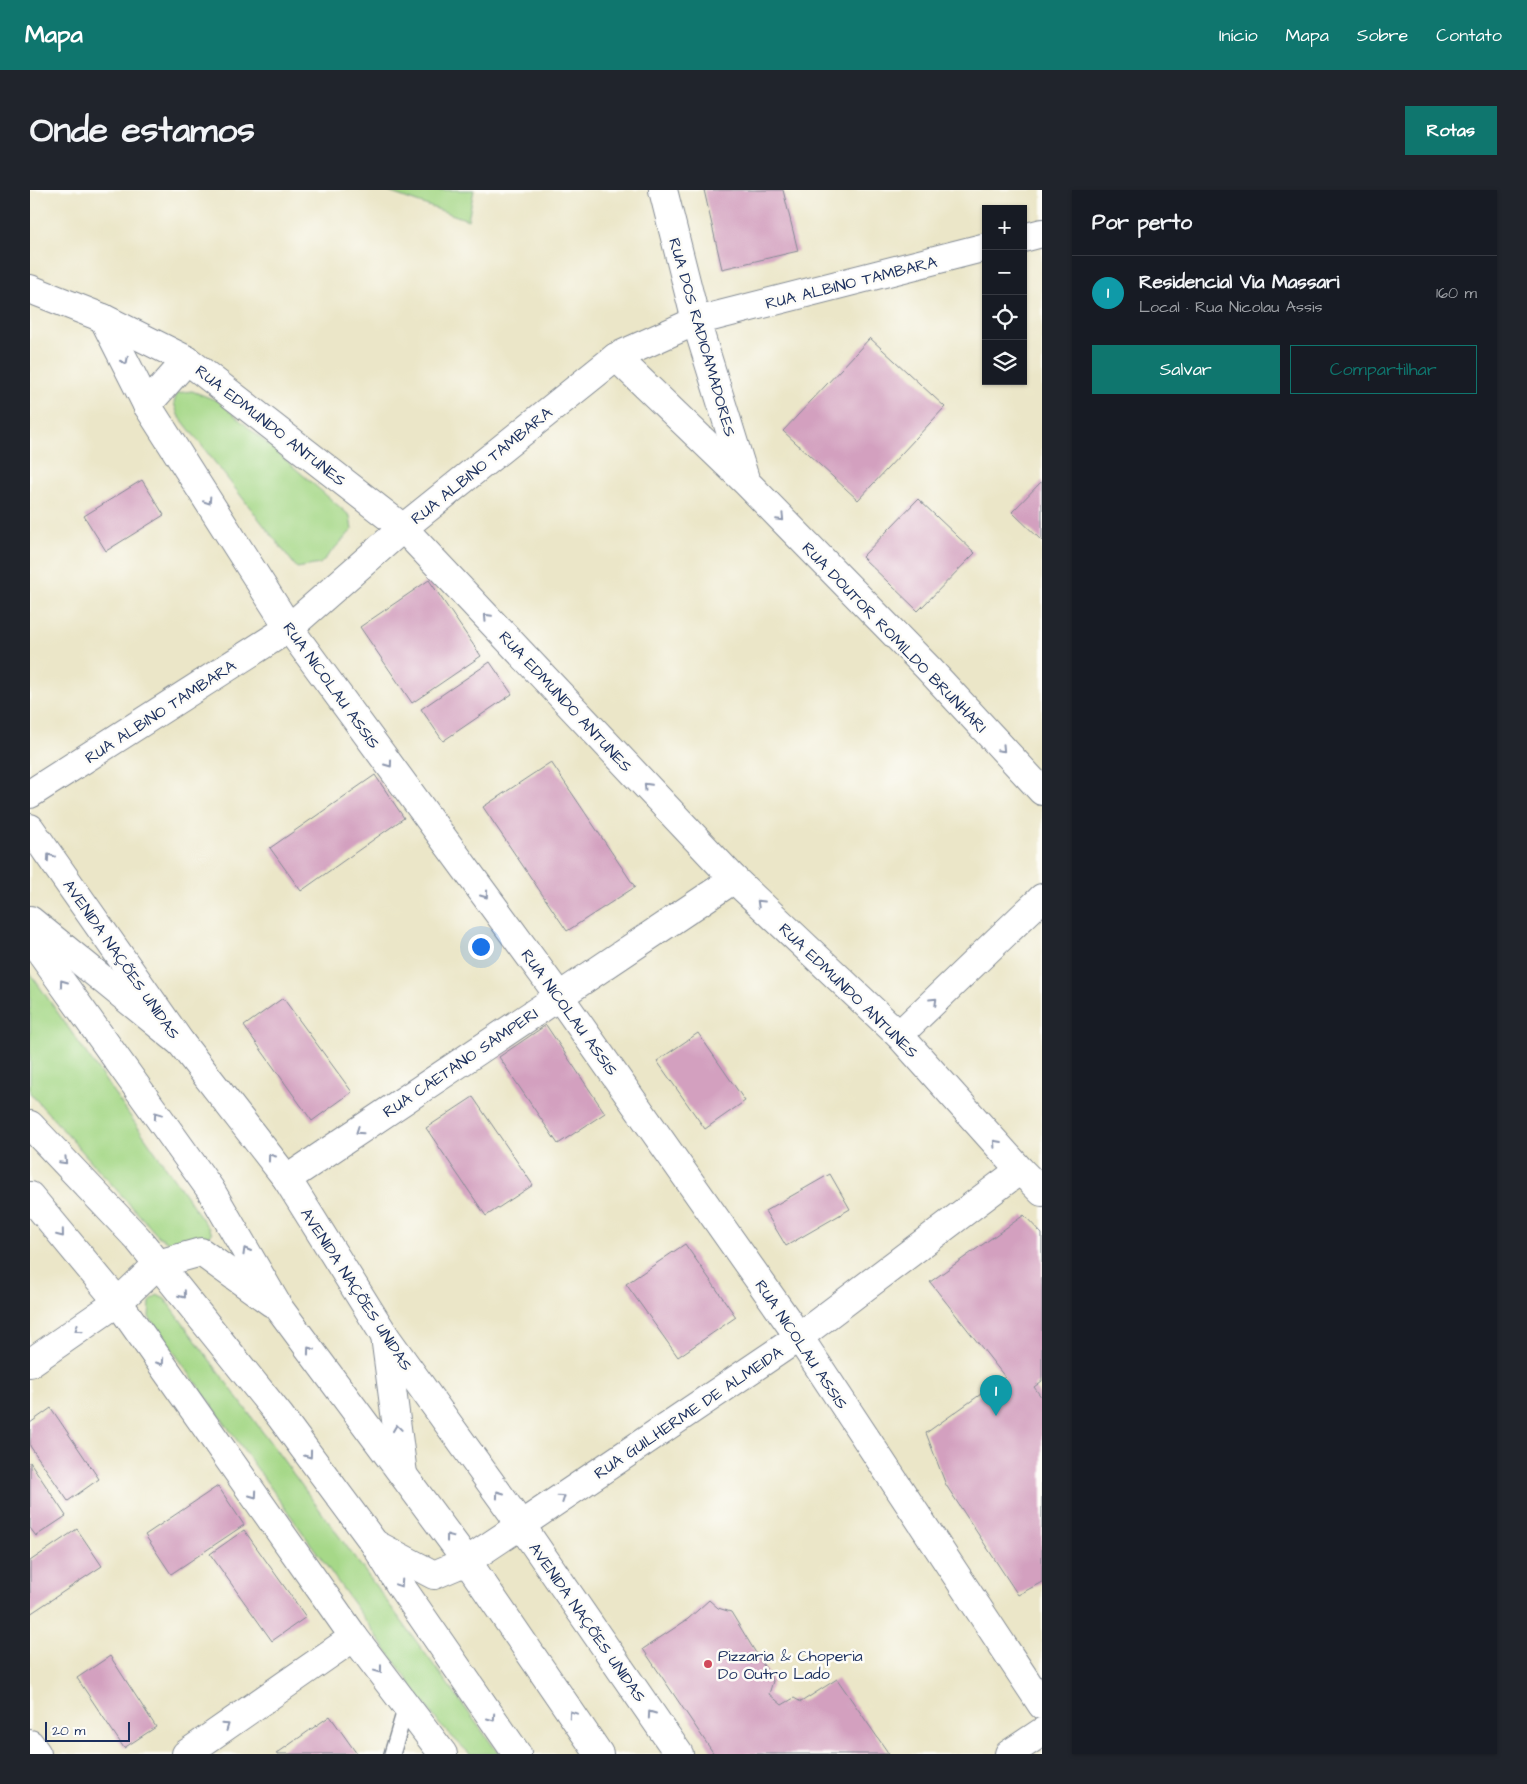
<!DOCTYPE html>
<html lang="pt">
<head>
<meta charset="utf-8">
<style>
  :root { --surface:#171b24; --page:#20242c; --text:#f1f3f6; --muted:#9ea1a6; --line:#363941; --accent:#0f766e }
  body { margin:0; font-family:"Architects Daughter",sans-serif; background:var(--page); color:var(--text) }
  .controls { position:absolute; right:15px; top:15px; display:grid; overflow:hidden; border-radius:0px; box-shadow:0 1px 4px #0004 }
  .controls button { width:45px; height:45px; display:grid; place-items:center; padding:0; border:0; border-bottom:1px solid var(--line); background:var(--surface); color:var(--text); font:25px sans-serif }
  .scale { position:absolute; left:15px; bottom:12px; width:85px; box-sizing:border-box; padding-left:5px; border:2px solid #1b2f5e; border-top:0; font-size:14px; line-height:18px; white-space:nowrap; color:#1b2f5e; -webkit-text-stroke:4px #fdfcf7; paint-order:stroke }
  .you { position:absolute; left:450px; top:756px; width:18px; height:18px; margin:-12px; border:4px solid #fff; border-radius:50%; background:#1a73e8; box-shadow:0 0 0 8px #1a73e833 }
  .badge { display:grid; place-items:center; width:32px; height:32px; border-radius:50%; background:var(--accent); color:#fff; font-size:16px; font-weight:700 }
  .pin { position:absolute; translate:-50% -41px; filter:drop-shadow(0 1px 2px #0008) }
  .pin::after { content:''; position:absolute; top:26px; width:18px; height:15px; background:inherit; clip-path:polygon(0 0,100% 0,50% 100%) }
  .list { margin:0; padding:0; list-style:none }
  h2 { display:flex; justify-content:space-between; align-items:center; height:65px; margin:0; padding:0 20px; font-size:21px }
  h2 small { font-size:16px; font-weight:400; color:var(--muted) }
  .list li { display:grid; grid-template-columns:32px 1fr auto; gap:15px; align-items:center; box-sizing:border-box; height:75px; padding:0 20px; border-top:1px solid var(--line) }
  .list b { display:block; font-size:19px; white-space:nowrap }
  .list p { margin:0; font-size:16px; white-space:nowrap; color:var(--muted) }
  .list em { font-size:16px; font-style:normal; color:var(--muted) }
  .actions { display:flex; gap:10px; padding:15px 20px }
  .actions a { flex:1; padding:11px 0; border:1px solid var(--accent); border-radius:0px; text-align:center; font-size:18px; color:var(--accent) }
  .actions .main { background:var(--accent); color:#fff }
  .icon { flex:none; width:28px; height:28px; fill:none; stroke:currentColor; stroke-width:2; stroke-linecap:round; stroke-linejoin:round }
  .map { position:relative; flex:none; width:1012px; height:1564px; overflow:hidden; border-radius:0px }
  header { display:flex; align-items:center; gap:30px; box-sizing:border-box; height:70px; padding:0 25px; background:var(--accent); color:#fff }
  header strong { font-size:24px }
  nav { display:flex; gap:28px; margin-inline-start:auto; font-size:18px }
  .intro { display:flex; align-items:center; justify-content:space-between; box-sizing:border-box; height:120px; padding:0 30px }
  h1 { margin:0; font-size:35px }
  .button { padding:12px 22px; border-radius:0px; background:var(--accent); color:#fff; font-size:18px; font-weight:700 }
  main { display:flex; gap:30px; padding:0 30px }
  aside { flex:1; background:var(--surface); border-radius:0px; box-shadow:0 1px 4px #0004 }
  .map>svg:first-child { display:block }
</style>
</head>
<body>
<header>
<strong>Mapa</strong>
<nav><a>Início</a><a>Mapa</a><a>Sobre</a><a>Contato</a></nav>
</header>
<div class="intro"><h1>Onde estamos</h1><a class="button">Rotas</a></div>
<main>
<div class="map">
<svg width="1012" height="1564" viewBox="0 0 1012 1564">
  <rect width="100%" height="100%" fill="#fdfcf7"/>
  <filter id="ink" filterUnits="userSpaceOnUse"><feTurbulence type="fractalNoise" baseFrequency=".02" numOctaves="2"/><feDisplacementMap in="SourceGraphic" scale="10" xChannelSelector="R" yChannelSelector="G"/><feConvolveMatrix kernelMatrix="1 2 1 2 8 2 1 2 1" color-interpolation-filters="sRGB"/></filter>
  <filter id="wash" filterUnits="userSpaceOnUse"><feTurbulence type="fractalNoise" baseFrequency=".0096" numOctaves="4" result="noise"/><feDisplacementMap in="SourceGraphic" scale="20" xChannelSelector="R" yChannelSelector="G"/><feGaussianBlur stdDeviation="1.12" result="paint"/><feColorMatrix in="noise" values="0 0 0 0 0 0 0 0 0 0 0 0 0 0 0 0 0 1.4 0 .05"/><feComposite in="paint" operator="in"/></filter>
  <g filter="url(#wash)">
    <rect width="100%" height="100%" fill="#ebe6c8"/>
    <!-- green -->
    <g fill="#a6d888" stroke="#608473">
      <polygon points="353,0 444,0 438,30"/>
      <polygon points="162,201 188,211 320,326 322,340 290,374 267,378 148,225 144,213 147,203"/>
      <polygon points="0,783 182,1043 178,1049 139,1052 128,1046 0,903"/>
      <polygon points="127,1105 135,1109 469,1564 440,1564 410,1535 119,1127 120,1112"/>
    </g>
    <g id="blocks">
      <!-- building -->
      <g fill="#d3a0bf">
        <polygon points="674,0 753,0 768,61 692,79"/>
        <polygon points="840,148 915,217 828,310 753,241"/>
        <polygon points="112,290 134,325 76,361 54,326"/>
        <polygon points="1012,291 1012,351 982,322"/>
        <polygon points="888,309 945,363 888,421 832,367"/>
        <polygon points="399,390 451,466 382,513 330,437"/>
        <polygon points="460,472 482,504 413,551 391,519"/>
        <polygon points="521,572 605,697 537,741 453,617"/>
        <polygon points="345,585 374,628 271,701 240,658"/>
        <polygon points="253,808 322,902 282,931 214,836"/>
        <polygon points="516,835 575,923 528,954 469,867"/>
        <polygon points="668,843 715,911 675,939 627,871"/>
        <polygon points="443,907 503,995 456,1026 396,938"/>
        <polygon points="800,984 820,1019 756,1056 735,1021"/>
        <polygon points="994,1025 1012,1044 1012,1191 1004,1197 1012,1208 1012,1392 988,1405 916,1295 896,1243 975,1187 900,1092"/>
        <polygon points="655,1054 706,1127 648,1167 596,1094"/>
        <polygon points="21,1218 69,1289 38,1311 0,1256 0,1233"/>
        <polygon points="0,1272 36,1326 6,1346 0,1338"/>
        <polygon points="188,1296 214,1335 141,1384 115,1345"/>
        <polygon points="47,1339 72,1376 0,1424 0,1371"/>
        <polygon points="214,1340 276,1427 242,1451 180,1364"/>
        <polygon points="679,1410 688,1418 701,1422 743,1491 739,1504 752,1515 764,1508 771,1512 807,1489 859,1564 684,1564 613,1459 658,1429"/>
        <polygon points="80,1466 126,1537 94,1558 47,1488"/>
        <polygon points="300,1526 327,1564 246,1564"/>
      </g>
    </g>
  </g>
  <g filter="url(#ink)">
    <use href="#blocks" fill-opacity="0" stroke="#838a93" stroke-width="1"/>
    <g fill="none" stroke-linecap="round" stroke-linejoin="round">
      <!-- service casing -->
      <g stroke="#838a93" stroke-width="18">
        <polyline id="service" points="362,1564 376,1517"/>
      </g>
      <!-- minor casing -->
      <g stroke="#838a93" stroke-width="30">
        <g id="minor">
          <polyline points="633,0 666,131 715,289"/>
          <polyline points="993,48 1012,43"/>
          <polyline points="0,99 73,128 157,170 373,338 704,689 869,845 990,980 1012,1002"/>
          <polyline points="73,128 117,215 259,438 529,806 769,1147 1012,1515"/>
          <polyline points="586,167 717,293 898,478 1012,601"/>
          <polyline points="117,215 157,170"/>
          <polyline points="0,604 259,438 373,338 586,167 666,131 956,57"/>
          <polyline points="869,845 1012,708"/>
          <polyline points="257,989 704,689"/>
          <polyline points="0,1173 88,1112"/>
          <polyline points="491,1335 769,1147 990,980"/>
          <polyline points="156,1564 324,1447"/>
          <polyline points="979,1564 1012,1542"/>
        </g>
      </g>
      <!-- tertiary casing -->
      <g stroke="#838a93" stroke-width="30">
        <g id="tertiary">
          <polyline points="0,638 151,853 257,989 355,1146 491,1335 649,1564"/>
          <polyline points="0,1006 88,1112 324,1447 413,1564"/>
          <polyline points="0,1554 7,1564"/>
        </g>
      </g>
      <!-- secondary casing -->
      <g stroke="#838a93" stroke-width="30">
        <g id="secondary">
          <polyline points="0,730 151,853"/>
          <polyline points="0,748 180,999 249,1118 437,1371 569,1564"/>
          <polyline points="0,935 108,1049 250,1226 344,1353 368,1392 487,1564"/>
          <polyline points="88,1112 128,1074 171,1062 242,1113"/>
          <polyline points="355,1146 373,1284"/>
          <polyline points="345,1354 404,1385 437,1371 491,1335"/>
        </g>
      </g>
      <!-- service -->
      <use href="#service" stroke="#fff" stroke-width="15"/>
      <!-- minor -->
      <use href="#minor" stroke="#fff" stroke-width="28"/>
      <!-- tertiary -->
      <use href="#tertiary" stroke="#fff" stroke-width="28"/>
      <!-- secondary -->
      <use href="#secondary" stroke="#fff" stroke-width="28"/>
    </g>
    <!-- one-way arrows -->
    <defs><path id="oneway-chevron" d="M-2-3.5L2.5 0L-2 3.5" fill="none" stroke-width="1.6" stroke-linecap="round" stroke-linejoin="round" transform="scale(1.25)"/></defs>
    <g stroke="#8d97ae">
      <use href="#oneway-chevron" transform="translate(95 171) rotate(63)"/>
      <use href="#oneway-chevron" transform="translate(178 311) rotate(57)"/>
      <use href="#oneway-chevron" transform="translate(751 328) rotate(46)"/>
      <use href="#oneway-chevron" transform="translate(457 427) rotate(-133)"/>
      <use href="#oneway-chevron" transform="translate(972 559) rotate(47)"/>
      <use href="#oneway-chevron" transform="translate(359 574) rotate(54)"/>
      <use href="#oneway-chevron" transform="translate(617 596) rotate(-133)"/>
      <use href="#oneway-chevron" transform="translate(20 667) rotate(-125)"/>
      <use href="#oneway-chevron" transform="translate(455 705) rotate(54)"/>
      <use href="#oneway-chevron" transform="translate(730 713) rotate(-136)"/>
      <use href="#oneway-chevron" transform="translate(33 793) rotate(-126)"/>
      <use href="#oneway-chevron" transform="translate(904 811) rotate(-44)"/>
      <use href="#oneway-chevron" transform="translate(127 925) rotate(-126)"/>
      <use href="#oneway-chevron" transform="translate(329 941) rotate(146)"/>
      <use href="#oneway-chevron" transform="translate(966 953) rotate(-132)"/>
      <use href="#oneway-chevron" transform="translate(241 967) rotate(-126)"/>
      <use href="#oneway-chevron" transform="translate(34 971) rotate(46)"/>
      <use href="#oneway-chevron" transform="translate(31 1044) rotate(51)"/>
      <use href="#oneway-chevron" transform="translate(216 1061) rotate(-120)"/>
      <use href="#oneway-chevron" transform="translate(153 1105) rotate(51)"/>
      <use href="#oneway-chevron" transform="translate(48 1139) rotate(145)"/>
      <use href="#oneway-chevron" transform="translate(280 1160) rotate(-126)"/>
      <use href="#oneway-chevron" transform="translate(131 1172) rotate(55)"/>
      <use href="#oneway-chevron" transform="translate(367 1238) rotate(-98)"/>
      <use href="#oneway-chevron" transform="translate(279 1265) rotate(54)"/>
      <use href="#oneway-chevron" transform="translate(469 1304) rotate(-126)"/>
      <use href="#oneway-chevron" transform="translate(224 1305) rotate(55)"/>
      <use href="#oneway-chevron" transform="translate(532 1308) rotate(-34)"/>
      <use href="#oneway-chevron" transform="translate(419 1347) rotate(-127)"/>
      <use href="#oneway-chevron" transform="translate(370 1394) rotate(56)"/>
      <use href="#oneway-chevron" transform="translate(349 1480) rotate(53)"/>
      <use href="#oneway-chevron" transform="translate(542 1524) rotate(-124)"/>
      <use href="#oneway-chevron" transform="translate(621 1524) rotate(-125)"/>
      <use href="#oneway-chevron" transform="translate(462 1528) rotate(55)"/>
      <use href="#oneway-chevron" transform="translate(196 1536) rotate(-35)"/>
    </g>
  </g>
  <!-- markers -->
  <circle fill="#d1495b" stroke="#fdfcf7" stroke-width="2" cx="678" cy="1474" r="5"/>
  <g text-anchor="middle" stroke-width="5" stroke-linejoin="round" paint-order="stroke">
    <!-- street labels -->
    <g font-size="16" fill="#1b2f5e" stroke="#fdfcf7">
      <text transform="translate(821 92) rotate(-14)" y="6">RUA ALBINO TAMBARA</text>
      <text transform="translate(673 147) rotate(74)" y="6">RUA DOS RADIOAMADORES</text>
      <text transform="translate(241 235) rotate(38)" y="6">RUA EDMUNDO ANTUNES</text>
      <text transform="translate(451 275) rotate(-39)" y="6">RUA ALBINO TAMBARA</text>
      <text transform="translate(865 447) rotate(46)" y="6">RUA DOUTOR ROMILDO BRUNHARI</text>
      <text transform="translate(302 495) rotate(54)" y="6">RUA NICOLAU ASSIS</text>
      <text transform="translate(536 511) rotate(47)" y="6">RUA EDMUNDO ANTUNES</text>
      <text transform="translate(130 521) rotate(-33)" y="6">RUA ALBINO TAMBARA</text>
      <text transform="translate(92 769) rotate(55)" y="6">AVENIDA NAÇÕES UNIDAS</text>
      <text transform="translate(819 800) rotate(44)" y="6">RUA EDMUNDO ANTUNES</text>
      <text transform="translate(540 822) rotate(54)" y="6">RUA NICOLAU ASSIS</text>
      <text transform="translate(430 872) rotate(-34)" y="6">RUA CAETANO SAMPERI</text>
      <text transform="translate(327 1099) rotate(57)" y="6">AVENIDA NAÇÕES UNIDAS</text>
      <text transform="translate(772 1154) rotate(56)" y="6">RUA NICOLAU ASSIS</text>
      <text transform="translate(658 1222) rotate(-34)" y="6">RUA GUILHERME DE ALMEIDA</text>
      <text transform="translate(558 1432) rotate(55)" y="6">AVENIDA NAÇÕES UNIDAS</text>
    </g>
    <!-- poi labels -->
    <g font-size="16" fill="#1b2f5e" stroke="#fdfcf7" text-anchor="start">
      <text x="688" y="1471">Pizzaria &amp; Choperia<tspan x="688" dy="18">Do Outro Lado</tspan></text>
    </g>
  </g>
</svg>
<div class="controls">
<button>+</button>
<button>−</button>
<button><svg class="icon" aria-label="locate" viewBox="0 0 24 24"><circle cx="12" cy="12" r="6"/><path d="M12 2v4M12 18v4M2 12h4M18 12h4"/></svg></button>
<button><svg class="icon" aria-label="layers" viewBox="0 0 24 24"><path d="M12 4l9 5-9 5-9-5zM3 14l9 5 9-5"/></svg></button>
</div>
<div class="scale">20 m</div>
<div class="you"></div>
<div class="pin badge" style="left:966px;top:1226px;background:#0f9aa8">1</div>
</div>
<aside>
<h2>Por perto<small></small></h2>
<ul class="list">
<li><span class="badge" style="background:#0f9aa8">1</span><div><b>Residencial Via Massari</b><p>Local · Rua Nicolau Assis</p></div><em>160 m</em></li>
</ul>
<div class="actions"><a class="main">Salvar</a><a>Compartilhar</a></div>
</aside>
</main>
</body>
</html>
